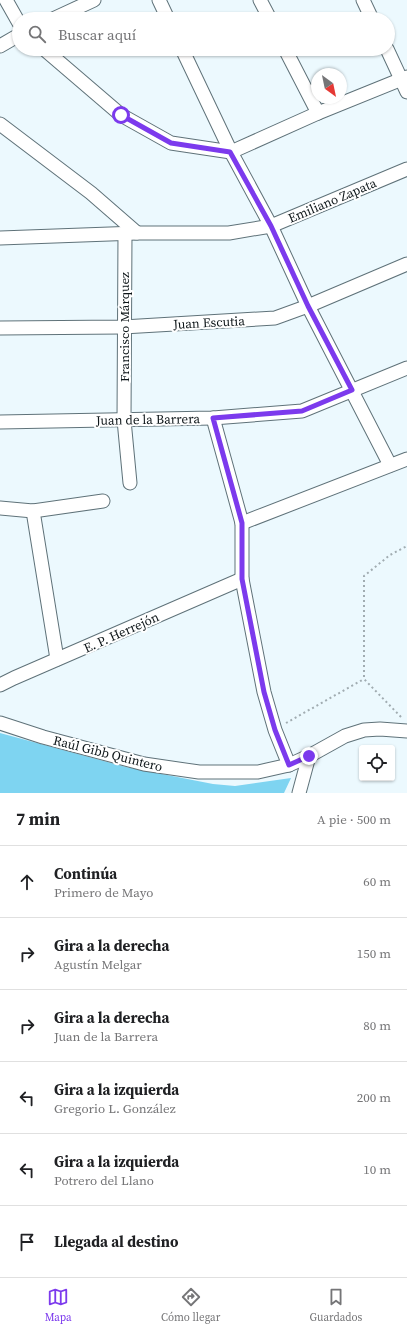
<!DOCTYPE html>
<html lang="es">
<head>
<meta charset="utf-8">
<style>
  :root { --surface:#fff; --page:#f2f2f2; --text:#202124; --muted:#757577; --line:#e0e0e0; --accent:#7c3aed }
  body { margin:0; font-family:"Source Serif 4",serif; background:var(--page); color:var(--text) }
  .controls { position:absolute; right:12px; bottom:12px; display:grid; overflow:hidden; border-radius:4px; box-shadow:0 1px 3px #0004 }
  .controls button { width:36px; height:36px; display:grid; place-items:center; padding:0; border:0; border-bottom:1px solid var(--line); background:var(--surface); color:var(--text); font:20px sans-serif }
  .compass { position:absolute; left:311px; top:68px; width:36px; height:36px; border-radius:50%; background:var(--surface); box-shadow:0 1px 3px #0004; rotate:147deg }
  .stop { position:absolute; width:12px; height:12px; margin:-9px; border:3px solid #7c3aed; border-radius:50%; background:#fff }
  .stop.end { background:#7c3aed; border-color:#fff; box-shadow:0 1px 4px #0008 }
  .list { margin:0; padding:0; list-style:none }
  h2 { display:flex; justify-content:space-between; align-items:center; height:52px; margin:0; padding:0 16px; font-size:17px }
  h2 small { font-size:13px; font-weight:400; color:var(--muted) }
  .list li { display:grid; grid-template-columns:26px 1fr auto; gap:12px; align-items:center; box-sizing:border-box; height:72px; padding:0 16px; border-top:1px solid var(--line) }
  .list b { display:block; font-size:15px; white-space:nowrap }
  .list p { margin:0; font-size:13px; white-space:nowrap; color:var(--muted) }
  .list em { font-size:13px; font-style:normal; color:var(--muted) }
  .icon { flex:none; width:22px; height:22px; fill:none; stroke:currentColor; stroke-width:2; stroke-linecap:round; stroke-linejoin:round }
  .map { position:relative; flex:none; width:407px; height:793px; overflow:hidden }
  .search { position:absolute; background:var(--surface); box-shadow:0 1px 3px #0004; left:12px; right:12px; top:12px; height:44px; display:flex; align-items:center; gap:10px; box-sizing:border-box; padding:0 14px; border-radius:22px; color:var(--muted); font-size:15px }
  .sheet { height:484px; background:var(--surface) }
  nav { display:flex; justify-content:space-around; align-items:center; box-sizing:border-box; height:56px; border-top:1px solid var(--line); background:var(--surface); font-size:11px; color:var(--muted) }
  nav a { display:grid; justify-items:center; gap:2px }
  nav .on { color:var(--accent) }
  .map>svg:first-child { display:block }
</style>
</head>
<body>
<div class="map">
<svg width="407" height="793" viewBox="0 0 407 793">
  <rect width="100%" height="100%" fill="#ecf9fe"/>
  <!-- green -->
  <polygon fill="#7ed4f1" points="0,733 126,767 213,784 235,786 291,778 284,793 0,793"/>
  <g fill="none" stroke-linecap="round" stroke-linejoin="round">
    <!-- minor casing -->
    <g stroke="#5f7279" stroke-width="15">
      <g id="minor">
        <polyline points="6,0 19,23"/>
        <polyline points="159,0 168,19"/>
        <polyline points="260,0 270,19"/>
        <polyline points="363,0 372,19"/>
        <polyline points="53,19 94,0"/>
        <polyline points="0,46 19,35"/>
        <polyline points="44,49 121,115 171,143 231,152 318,113 407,77"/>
        <polyline points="182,49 231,152 271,226 308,306 390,465"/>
        <polyline points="285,49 318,113"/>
        <polyline points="387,49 407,92"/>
        <polyline points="0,124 91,193 137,233"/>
        <polyline points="125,233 124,420 130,483"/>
        <polyline points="0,238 137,233 229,233 271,226 407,169"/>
        <polyline points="0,328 123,327 275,318 308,306 407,264"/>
        <polyline points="213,418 242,523 242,579 264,692 275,730 289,765"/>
        <polyline points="0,422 213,418 302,411 407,368"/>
        <polyline points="0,508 33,511 103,501"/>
        <polyline points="33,511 57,659"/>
        <polyline points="242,523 407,459"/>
        <polyline points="0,685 14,678 242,579"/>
        <polyline points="0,723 43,737 144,764 199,772 258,772 289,765 309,756 345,736 364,730 380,729 407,731"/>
        <polyline points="299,793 309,756"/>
      </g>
    </g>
    <!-- path -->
    <g stroke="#a1acb1" stroke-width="2" stroke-dasharray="2 3" stroke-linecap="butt">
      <polyline points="401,717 364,679 364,576 390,555 407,546"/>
      <polyline points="286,723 364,679"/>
    </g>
    <!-- minor -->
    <use href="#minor" stroke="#fff" stroke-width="13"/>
  </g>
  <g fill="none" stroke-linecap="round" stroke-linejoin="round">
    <!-- route -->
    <polyline stroke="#7c3aed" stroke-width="5" points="121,115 171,143 230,152 271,226 308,306 352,390 302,411 213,418 242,523 242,579 264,692 275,730 289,765 309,756"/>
  </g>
  <g text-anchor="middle" stroke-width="4" stroke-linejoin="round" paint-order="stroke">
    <!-- street labels -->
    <g font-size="13" fill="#0d1518" stroke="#fff">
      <text transform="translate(332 200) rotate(-23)" y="5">Emiliano Zapata</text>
      <text transform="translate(209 322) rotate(-3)" y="5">Juan Escutia</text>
      <text transform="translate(124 327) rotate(-90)" y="5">Francisco Márquez</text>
      <text transform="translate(148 419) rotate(-1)" y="5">Juan de la Barrera</text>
      <text transform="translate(121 632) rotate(-24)" y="5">E. P. Herrejón</text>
      <text transform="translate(108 753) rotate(14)" y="5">Raúl Gibb Quintero</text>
    </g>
  </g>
</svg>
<div class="controls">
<button><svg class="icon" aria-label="locate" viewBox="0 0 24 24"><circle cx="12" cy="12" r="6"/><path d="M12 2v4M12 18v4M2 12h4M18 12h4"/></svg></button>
</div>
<svg class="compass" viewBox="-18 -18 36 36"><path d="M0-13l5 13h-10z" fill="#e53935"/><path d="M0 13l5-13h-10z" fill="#757577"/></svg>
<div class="stop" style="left:121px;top:115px"></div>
<div class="stop end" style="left:309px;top:756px"></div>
<div class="search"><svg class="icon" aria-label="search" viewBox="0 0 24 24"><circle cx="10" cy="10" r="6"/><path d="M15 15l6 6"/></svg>Buscar aquí</div>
</div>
<section class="sheet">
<h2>7 min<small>A pie · 500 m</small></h2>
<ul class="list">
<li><svg class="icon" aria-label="ahead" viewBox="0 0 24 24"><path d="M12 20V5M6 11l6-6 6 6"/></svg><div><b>Continúa</b><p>Primero de Mayo</p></div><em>60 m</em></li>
<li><svg class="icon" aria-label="right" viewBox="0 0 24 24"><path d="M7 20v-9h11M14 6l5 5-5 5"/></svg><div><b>Gira a la derecha</b><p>Agustín Melgar</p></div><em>150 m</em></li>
<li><svg class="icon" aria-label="right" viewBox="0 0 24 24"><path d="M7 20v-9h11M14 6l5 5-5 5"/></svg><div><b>Gira a la derecha</b><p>Juan de la Barrera</p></div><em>80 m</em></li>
<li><svg class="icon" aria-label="left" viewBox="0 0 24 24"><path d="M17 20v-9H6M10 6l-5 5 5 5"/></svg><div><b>Gira a la izquierda</b><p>Gregorio L. González</p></div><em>200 m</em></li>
<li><svg class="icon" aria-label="left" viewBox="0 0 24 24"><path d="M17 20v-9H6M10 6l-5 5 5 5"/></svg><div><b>Gira a la izquierda</b><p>Potrero del Llano</p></div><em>10 m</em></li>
<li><svg class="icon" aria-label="arrive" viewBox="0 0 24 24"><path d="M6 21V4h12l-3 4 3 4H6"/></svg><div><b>Llegada al destino</b></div></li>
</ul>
</section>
<nav>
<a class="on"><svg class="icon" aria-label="map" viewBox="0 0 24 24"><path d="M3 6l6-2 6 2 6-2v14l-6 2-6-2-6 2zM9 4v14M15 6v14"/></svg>Mapa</a>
<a><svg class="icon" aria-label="directions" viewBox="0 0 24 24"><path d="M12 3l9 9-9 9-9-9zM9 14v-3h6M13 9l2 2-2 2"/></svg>Cómo llegar</a>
<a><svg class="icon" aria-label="saved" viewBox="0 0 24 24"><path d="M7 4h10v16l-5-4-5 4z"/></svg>Guardados</a>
</nav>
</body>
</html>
